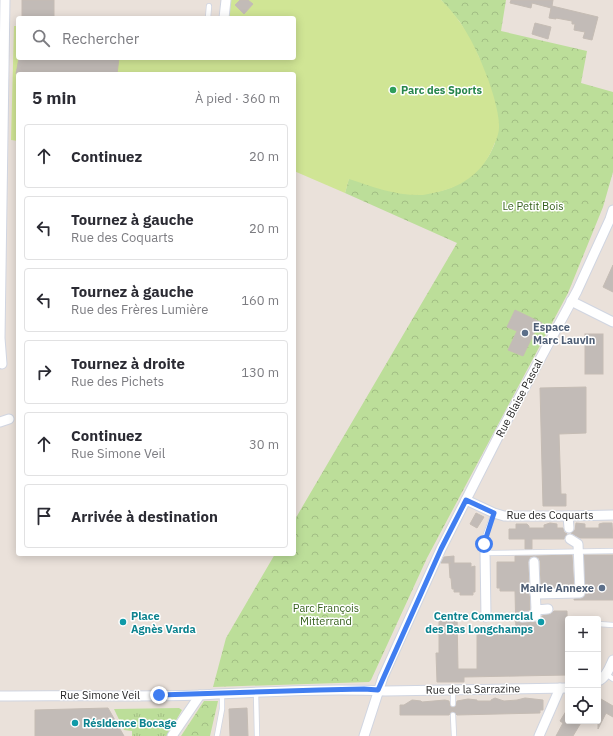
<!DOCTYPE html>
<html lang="fr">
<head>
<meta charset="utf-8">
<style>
  :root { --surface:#fff; --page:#f2f2f3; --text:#2b2b33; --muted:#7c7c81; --line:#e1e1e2 }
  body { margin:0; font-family:"IBM Plex Sans",sans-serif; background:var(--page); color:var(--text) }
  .controls { position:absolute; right:12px; bottom:12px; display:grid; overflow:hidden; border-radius:4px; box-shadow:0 2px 10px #0003 }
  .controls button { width:36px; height:36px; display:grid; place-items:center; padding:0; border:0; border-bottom:1px solid var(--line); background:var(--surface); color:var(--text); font:20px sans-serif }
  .stop { position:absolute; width:12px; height:12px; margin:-9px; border:3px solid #407ef1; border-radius:50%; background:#fff }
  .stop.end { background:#407ef1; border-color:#fff; box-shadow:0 1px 4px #0008 }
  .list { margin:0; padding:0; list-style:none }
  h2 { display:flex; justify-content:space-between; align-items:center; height:52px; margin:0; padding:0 16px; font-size:17px }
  h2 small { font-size:13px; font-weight:400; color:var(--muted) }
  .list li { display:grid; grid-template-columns:26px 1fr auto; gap:12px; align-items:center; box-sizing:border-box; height:64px; margin:0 8px 8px; padding:0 8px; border:1px solid var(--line); border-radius:4px }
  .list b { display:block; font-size:15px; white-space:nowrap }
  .list p { margin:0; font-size:13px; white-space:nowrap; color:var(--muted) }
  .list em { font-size:13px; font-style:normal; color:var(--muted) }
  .icon { flex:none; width:22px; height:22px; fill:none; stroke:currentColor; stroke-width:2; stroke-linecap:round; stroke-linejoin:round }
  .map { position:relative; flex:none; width:613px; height:736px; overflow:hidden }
  .search { position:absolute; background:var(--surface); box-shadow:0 2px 10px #0003; left:16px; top:16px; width:280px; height:44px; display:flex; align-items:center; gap:10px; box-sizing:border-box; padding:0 14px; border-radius:4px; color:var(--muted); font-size:15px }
  .panel { position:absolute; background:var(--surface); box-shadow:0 2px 10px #0003; left:16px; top:72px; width:280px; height:484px; border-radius:4px }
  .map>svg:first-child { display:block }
</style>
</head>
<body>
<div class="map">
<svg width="613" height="736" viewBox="0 0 613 736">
  <defs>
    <pattern id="grass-tufts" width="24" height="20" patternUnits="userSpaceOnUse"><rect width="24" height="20" fill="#bcde99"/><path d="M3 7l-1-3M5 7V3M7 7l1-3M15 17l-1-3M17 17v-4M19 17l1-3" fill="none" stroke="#a2be84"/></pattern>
    <pattern id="forest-crowns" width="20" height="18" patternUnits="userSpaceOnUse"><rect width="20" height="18" fill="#bcde99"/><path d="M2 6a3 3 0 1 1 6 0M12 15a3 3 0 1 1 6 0" fill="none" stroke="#a2be84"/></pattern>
  </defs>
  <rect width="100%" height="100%" fill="#eae1da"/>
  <!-- grass -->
  <polygon fill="url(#grass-tufts)" points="179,708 182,710 167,736 132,736 132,731 124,730 114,709"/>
  <!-- forest -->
  <g fill="url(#forest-crowns)">
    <path d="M441,0H506L501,31L587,51L581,83L613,92V172L603,207L568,293L427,558L371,680L369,682L213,687L226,638L275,554H294V521L457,243L345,193L349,178C389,192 433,206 470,176C483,165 489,158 495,143L479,57L460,22Z"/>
    <polygon points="204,701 218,701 210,736 181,736"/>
  </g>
  <!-- pitch -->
  <path fill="#d0e595" d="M230,0H441C461,19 474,43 484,69C490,83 500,113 499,128C499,133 496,141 494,145C484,171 464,186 438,192C433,193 428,194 423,195C397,196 373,187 349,179L345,193L294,171V74H18V141L11,140L14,26H18V58H294V18H228Z"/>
  <!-- building -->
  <g fill="#c2bbb7" stroke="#c5bcb4">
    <rect x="22" y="0" width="32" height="18"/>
    <polygon points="240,0 248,0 253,4 244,14 235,5"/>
    <polygon points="511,0 553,0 552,6 598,17 592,40 583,38 585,32 574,30 575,24 572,24 572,21 556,18 556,19 549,18 551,8 532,3 531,8 510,3"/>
    <polygon points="535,23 551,27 548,39 532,34"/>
    <polygon points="19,58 119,58 117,74 16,74"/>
    <polygon points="613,265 613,292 603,287"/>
    <polygon points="515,310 542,323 538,330 536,329 523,356 508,350 517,331 507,327"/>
    <rect x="585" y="334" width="18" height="40"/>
    <polygon points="586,387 586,433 559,434 561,494 566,494 566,506 543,506 540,388"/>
    <polygon points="476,513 484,517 477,528 470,524"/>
    <polygon points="550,523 557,524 557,528 563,528 564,532 567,534 564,539 532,539 532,549 525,549 525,539 509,539 509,529 516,529 516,524 527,524 529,526 529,528 544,528 544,525"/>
    <polygon points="576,523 585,524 585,528 599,528 599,524 603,523 612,523 613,538 580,538 571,533 575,530"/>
    <polygon points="572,555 574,587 541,588 540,561 539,558 534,556"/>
    <polygon points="584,555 613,555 613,600 574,600 574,599 583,598 585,595"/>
    <polygon points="454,556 454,563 471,563 471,567 475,566 475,592 473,592 473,595 460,595 460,592 454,592 454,589 452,589 451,578 450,578 449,563 451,563 441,563 444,557"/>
    <polygon points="515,556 534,556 530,557 528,562 530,610 518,612 516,617 517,621 522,623 537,622 541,619 542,616 551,614 554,611 567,611 568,675 464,677 464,682 437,682 436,653 439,653 439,616 457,615 458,669 477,669 477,634 516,634 515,591 500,591 500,588 497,588 497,562 515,562"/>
    <polygon points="495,698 504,701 517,700 525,698 543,700 543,710 540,710 540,713 457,715 453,711 451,712 449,715 400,715 400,705 404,705 412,700 421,701 422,702 445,700 449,701 450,706 453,708 456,706 457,701 468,699 477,700 477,701 491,701 491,700"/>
    <polygon points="601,699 613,706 613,717 606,713 598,729 598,704"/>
    <polygon points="108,708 124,736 35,736 35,710"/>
    <polygon points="247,708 248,736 230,736 229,709"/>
    <polygon points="568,708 568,721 582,721 573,736 556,736 563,723 560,721"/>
  </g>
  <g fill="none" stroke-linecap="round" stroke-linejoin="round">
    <!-- lane casing -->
    <g stroke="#d0d5e1" stroke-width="6">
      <g id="lane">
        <polyline points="208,18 209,6"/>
        <polyline points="494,513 486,534 484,544 485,551 491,553 613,551"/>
        <polyline points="598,624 613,625"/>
        <polyline points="606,674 613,679"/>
        <polyline points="453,690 453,704"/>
        <polyline points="256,692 257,736"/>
        <polyline points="453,715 454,736"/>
        <polyline points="217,736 222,709 222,693"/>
      </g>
    </g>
    <!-- street casing -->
    <g stroke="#d0d5e1" stroke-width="11">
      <g id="street">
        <polyline points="224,18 226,0"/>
        <polyline points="571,301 613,322"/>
        <polyline points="2,364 0,338 5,0"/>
        <polyline points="0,422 9,419"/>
        <polyline points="466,500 494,513 504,516 568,516 613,515"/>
        <polyline points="568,516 569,528"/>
        <polyline points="485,551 486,617"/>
        <polyline points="534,562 536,610 548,609"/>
        <polyline points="535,594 580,593 578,544 570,539"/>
        <polyline points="522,617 536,616 536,610"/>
        <path d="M598,681C606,678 610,667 613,660"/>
        <path d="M0,696C67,695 134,697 200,695C262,692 324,688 385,691L568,688"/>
        <polyline points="172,736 200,695"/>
        <polyline points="364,736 383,677 441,549 498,437 577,291 610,219 613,210"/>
        <polyline points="539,736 560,688"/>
      </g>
    </g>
    <!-- lane -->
    <use href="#lane" stroke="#fff" stroke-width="4.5"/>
    <!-- street -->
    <use href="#street" stroke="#fff" stroke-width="9"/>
  </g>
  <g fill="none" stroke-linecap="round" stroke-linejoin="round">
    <!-- route -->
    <polyline stroke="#407ef1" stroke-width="5" points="159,695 319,690 364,689 378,690 441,549 466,500 494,513 484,544"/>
  </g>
  <!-- markers -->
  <circle fill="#2e9e5b" stroke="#fff" stroke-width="1.5" cx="393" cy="90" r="4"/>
  <g fill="#5c6f8a" stroke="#fff" stroke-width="1.5">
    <circle cx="525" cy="333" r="4"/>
    <circle cx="602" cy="588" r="4"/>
  </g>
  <g fill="#0f9aa8" stroke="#fff" stroke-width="1.5">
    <circle cx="123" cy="622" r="4"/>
    <circle cx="541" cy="622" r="4"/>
    <circle cx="75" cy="723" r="4"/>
  </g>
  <g text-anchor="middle" stroke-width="3" stroke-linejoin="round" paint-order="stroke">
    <!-- leisure labels -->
    <g font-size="11" font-weight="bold" fill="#27864d" stroke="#fff" text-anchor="start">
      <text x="401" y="94">Parc des Sports</text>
    </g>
    <!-- park labels -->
    <g font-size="11" fill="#36611d" stroke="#fff">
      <text x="533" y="210">Le Petit Bois</text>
      <text x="326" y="612">Parc François<tspan x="326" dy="13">Mitterrand</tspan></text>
    </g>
    <!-- service labels -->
    <g font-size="11" font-weight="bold" fill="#4e5e75" stroke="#fff" text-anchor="start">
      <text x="533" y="331">Espace<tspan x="533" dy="13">Marc Lauvin</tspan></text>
      <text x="594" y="592" text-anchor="end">Mairie Annexe</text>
    </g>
    <!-- street labels -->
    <g font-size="11" fill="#282828" stroke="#fff">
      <text transform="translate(519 398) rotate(-62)" y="4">Rue Blaise Pascal</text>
      <text x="550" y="519">Rue des Coquarts</text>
      <text transform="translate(473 689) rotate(-1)" y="4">Rue de la Sarrazine</text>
      <text x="100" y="699">Rue Simone Veil</text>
    </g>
    <!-- culture labels -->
    <g font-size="11" font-weight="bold" fill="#0d838f" stroke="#fff" text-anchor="start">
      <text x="131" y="620">Place<tspan x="131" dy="13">Agnès Varda</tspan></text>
      <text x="533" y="620" text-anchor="end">Centre Commercial<tspan x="533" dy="13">des Bas Longchamps</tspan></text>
      <text x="83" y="727">Résidence Bocage</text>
    </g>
  </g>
</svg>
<div class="controls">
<button>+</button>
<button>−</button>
<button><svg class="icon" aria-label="locate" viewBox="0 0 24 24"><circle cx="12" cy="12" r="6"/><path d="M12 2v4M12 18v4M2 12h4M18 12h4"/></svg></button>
</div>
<div class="stop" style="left:484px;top:544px"></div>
<div class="stop end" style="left:159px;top:695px"></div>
<div class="search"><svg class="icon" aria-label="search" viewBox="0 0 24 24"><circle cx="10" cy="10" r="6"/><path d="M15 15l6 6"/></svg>Rechercher</div>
<section class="panel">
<h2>5 min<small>À pied · 360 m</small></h2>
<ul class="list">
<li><svg class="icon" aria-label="ahead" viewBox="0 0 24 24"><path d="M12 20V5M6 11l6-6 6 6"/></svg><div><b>Continuez</b></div><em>20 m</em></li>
<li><svg class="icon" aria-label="left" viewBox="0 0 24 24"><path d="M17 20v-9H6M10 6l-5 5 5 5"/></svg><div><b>Tournez à gauche</b><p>Rue des Coquarts</p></div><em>20 m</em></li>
<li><svg class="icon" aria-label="left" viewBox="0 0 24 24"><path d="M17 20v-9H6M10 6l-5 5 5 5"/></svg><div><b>Tournez à gauche</b><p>Rue des Frères Lumière</p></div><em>160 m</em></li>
<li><svg class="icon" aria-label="right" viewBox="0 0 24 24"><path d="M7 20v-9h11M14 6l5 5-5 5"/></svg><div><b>Tournez à droite</b><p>Rue des Pichets</p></div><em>130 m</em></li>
<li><svg class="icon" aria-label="ahead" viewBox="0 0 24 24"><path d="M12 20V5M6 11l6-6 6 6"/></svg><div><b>Continuez</b><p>Rue Simone Veil</p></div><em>30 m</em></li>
<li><svg class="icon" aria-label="arrive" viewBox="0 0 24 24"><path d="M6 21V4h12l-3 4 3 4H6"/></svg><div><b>Arrivée à destination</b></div></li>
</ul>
</section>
</div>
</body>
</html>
